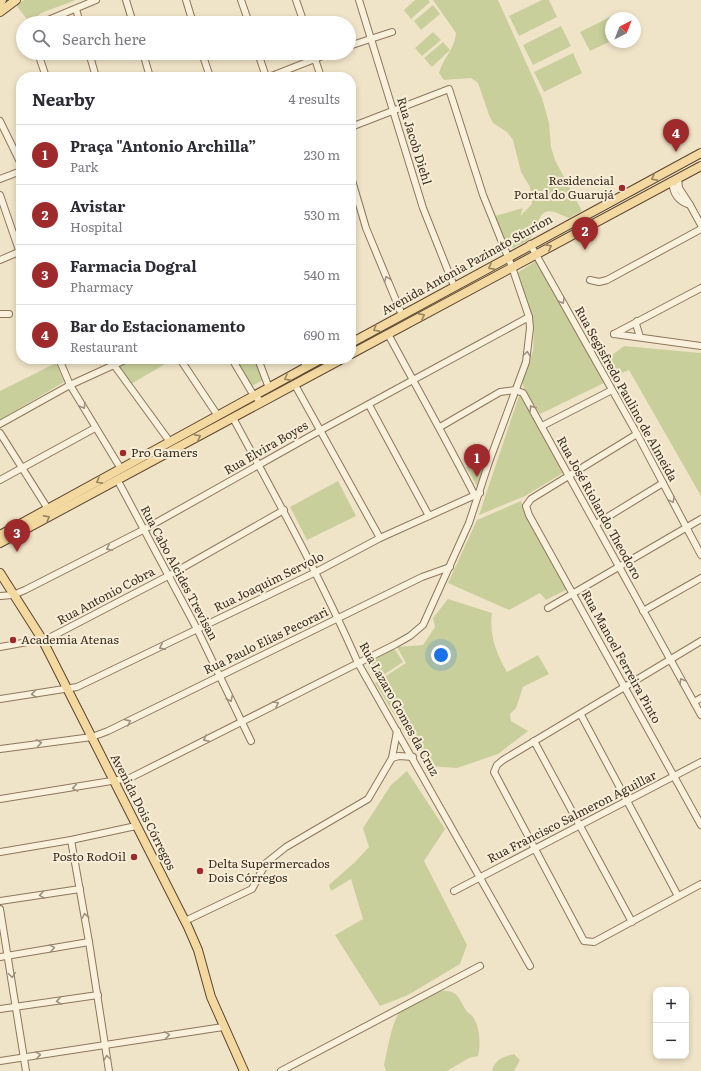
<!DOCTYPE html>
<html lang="en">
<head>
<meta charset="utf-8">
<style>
  :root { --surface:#fff; --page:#f2f2f3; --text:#2b2b33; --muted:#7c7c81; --line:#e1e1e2; --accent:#9e2a2b }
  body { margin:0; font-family:Literata,serif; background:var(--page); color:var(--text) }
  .controls { position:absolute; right:12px; bottom:12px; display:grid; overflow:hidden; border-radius:8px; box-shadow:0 2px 6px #0003 }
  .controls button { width:36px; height:36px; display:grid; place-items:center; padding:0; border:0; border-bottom:1px solid var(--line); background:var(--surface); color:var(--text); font:20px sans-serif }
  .compass { position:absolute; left:605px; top:12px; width:36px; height:36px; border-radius:50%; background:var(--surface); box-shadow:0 2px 6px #0003; rotate:42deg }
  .you { position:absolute; left:441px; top:655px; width:14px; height:14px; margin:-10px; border:3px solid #fff; border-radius:50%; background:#1a73e8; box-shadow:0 0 0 6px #1a73e833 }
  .badge { display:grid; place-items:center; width:26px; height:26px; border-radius:50%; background:var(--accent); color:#fff; font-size:13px; font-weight:700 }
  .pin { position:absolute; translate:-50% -33px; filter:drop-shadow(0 1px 2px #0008) }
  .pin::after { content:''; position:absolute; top:21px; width:14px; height:12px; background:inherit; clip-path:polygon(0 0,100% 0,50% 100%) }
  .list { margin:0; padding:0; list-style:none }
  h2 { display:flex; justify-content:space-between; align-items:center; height:52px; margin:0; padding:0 16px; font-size:17px }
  h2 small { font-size:13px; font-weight:400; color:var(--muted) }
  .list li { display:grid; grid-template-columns:26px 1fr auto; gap:12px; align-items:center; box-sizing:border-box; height:60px; padding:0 16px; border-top:1px solid var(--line) }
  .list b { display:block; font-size:15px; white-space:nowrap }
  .list p { margin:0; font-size:13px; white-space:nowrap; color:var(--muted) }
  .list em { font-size:13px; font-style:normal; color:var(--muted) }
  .icon { flex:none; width:22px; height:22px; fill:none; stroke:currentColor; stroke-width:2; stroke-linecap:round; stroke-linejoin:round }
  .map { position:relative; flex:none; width:701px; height:1071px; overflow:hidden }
  .search { position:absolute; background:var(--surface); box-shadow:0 2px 6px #0003; left:16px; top:16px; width:340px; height:44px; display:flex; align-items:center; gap:10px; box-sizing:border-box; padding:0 14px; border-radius:22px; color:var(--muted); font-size:15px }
  .panel { position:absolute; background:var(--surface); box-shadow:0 2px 6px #0003; left:16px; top:72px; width:340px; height:292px; border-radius:16px }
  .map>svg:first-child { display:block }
</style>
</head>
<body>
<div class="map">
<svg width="701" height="1071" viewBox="0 0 701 1071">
  <rect width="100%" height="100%" fill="#f0e4c8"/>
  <!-- green -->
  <g fill="#c9cf9b">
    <polygon points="24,0 76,0 41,13 30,23 16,5"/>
    <polygon points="415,0 428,0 430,2 411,19 404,10"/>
    <path d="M433,0H498L542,98L549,123L551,147L555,160L582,211L569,218C557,214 545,203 538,222C536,226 536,231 534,234C530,241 520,244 513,248L510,245L506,246L495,216L523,208L520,216L532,204L530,187L521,172L513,140L507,132L493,123L489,115L478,83L471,78L444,80L439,73C444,56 454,51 456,33Z"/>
    <polygon points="542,0 549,0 557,17 519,36 509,16"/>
    <polygon points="433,5 440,14 421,30 414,21"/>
    <polygon points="618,13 621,18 611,18 611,41 590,51 580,32"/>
    <polygon points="561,26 571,46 533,65 523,45"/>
    <polygon points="433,32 441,40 422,56 415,48"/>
    <polygon points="443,42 450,50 432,67 424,58"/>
    <polygon points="573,53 582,73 544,92 534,72"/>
    <polygon points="536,261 604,383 540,414 524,389 522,381 533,351 534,331 517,273"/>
    <polygon points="624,346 701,353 701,496 629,370 610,378 604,361"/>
    <polygon points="132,359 174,359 131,384 118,365"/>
    <polygon points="234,359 255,359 263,380 252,386"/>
    <polygon points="56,363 64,382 0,420 0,391"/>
    <polygon points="519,396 522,397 563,473 525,496 479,515"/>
    <polygon points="487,456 478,488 466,467"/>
    <polygon points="338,481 356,516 307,540 290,507"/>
    <polygon points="521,501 528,519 568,589 546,600 540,593 509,610 448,583 477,520"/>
    <path d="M448,599L492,613C489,635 496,653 507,672L538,655L549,674L523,687L516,708L510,714L511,721L528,731L498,754L457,768L426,766L375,683L406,663L397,647L423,645L435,627L433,618Z"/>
    <polygon points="394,648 403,662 376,680 367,664"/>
    <polygon points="407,771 445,829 424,861 467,945 460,964 408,995 380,1006 335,935 363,919 351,879 331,891 329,885 355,862 369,847 363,828 391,785"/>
    <path d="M441,991C459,990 458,998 466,1010C467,1013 471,1014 473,1017C480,1028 481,1044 478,1056L469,1058L447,1071H386L384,1065C388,1049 391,1021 402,1009C408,1002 432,994 441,991Z"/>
    <path d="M514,1054L520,1060L514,1071H492C494,1060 504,1056 514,1054Z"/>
  </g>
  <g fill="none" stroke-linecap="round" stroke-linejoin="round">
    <!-- minor casing -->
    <g stroke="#8d765c" stroke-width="8">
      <g id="minor">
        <polyline points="126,0 133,23"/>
        <polyline points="186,0 193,23"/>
        <polyline points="241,0 249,23"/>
        <polyline points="296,0 304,23"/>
        <polyline points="359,0 423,208 454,286"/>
        <polyline points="76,9 80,23"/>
        <polyline points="41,23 96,0"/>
        <polyline points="349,46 392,32"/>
        <polyline points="38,53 46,77"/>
        <polyline points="89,53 96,77"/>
        <polyline points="143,53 150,77"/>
        <polyline points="202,53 210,77"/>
        <polyline points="258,53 266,77"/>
        <polyline points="313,53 321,77"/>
        <polyline points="269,77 330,53"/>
        <polyline points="0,121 21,164"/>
        <polyline points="351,177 366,228 402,315"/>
        <polyline points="0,179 21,171"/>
        <path d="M672,181C673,194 678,201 690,205L679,188L678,178"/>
        <polyline points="0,195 21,256"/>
        <polyline points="690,205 701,225"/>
        <polyline points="530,244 637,434 701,555"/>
        <polyline points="0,260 21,251"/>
        <polyline points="590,280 599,282 607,280 701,229"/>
        <polyline points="0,314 9,314"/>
        <polyline points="637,321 636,324 640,337"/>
        <path d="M388,334C417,388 447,441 475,496"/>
        <polyline points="614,334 701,288"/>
        <polyline points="614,334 701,346"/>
        <polyline points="59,359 70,385 121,469"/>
        <polyline points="180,359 218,416"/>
        <polyline points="232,359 254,396 262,402"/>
        <polyline points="258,359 269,388"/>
        <polyline points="303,359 306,367"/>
        <polyline points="114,365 170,442"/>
        <polyline points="295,385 380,538"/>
        <polyline points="369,405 429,516"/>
        <path d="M233,418C277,499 321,579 358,663L530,966"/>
        <polyline points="0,424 70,385 127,359"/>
        <polyline points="542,426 612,390"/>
        <polyline points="440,427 500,392 515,390 523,393 701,715"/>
        <polyline points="0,433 48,509"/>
        <polyline points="637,434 531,499 526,506 529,515 701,825"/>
        <polyline points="0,480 95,428"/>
        <polyline points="118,481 197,629 251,741"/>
        <polyline points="596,524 663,483"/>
        <polyline points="0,596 13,595 25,590 143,530 321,430 529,317"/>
        <polyline points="548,608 701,519"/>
        <polyline points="643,611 701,578"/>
        <polyline points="701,641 503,760 497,765 494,772 584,941 594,942 701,884"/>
        <polyline points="0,647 49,638 168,576 284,510"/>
        <polyline points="0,699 77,687 316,572 380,538 480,493"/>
        <polyline points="694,702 701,698"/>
        <polyline points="581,715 678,896"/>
        <polyline points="397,731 392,758 399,756 413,757"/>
        <polyline points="534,741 632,922"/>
        <polyline points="0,749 92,737 108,731 422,577 450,567"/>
        <polyline points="0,799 130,778 396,644 410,636 423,625 469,523 489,462 526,362 530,328 529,317 512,267 483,195 449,89 351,127"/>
        <polyline points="71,840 89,942 109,1071"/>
        <polyline points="0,852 71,840 136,826"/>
        <polyline points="454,891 701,762"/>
        <polyline points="0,901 80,889"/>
        <polyline points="0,909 26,1071"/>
        <polyline points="185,921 252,889 266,863 286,847 368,799 392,758"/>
        <polyline points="0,957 89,942"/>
        <polyline points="0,1009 98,995"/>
        <polyline points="0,1061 223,1027"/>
        <polyline points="281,1071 480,966"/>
      </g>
    </g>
    <!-- major casing -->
    <g stroke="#5b4430" stroke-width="10">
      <g id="major">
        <polyline points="0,4 2,0"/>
        <polyline points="0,12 16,0"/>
        <polyline points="351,343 701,153"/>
        <polyline points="351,354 701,166"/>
        <polyline points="0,535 321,359"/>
        <polyline points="0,543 342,359"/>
        <polyline points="0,573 42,639 188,927 198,950 211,997 244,1071"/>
      </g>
    </g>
    <!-- minor -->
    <use href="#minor" stroke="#faf1dc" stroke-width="6"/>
    <!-- major -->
    <use href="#major" stroke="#f3d9a0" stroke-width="8"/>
  </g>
  <!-- one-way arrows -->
  <defs><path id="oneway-chevron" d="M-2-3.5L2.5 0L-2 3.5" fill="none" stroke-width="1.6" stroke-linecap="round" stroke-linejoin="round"/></defs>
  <g stroke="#988460">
    <use href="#oneway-chevron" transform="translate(654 178) rotate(152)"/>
    <use href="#oneway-chevron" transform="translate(549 247) rotate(-28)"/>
    <use href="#oneway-chevron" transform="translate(491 267) rotate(152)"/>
    <use href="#oneway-chevron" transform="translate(422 316) rotate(-28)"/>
    <use href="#oneway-chevron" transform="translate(376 329) rotate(151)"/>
    <use href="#oneway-chevron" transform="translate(287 378) rotate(151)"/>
    <use href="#oneway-chevron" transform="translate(198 437) rotate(-28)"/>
    <use href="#oneway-chevron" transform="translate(99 481) rotate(151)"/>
    <use href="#oneway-chevron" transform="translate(47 518) rotate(-28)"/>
  </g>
  <g stroke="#9c907e">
    <use href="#oneway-chevron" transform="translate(387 279) rotate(-112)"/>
    <use href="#oneway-chevron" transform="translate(562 301) rotate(61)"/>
    <use href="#oneway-chevron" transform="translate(527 354) rotate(-82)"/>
    <use href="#oneway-chevron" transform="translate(83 406) rotate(59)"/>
    <use href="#oneway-chevron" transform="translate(532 408) rotate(-122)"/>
    <use href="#oneway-chevron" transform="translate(672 500) rotate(62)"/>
    <use href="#oneway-chevron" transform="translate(109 548) rotate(153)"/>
    <use href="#oneway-chevron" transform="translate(162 647) rotate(154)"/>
    <use href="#oneway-chevron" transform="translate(682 681) rotate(-120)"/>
    <use href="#oneway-chevron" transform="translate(34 694) rotate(172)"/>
    <use href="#oneway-chevron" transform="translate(230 699) rotate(64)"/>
    <use href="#oneway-chevron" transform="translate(276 704) rotate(-27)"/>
    <use href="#oneway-chevron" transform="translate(128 722) rotate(-26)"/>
    <use href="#oneway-chevron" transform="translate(206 739) rotate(153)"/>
    <use href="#oneway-chevron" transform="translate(39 743) rotate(-8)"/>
    <use href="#oneway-chevron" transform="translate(75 788) rotate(171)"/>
    <use href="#oneway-chevron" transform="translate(42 895) rotate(172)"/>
    <use href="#oneway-chevron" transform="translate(85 916) rotate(-100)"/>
    <use href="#oneway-chevron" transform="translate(52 948) rotate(-10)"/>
    <use href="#oneway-chevron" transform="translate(12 975) rotate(82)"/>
    <use href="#oneway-chevron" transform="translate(59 1001) rotate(172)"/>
    <use href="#oneway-chevron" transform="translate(167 1035) rotate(-9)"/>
    <use href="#oneway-chevron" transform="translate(38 1055) rotate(-8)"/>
    <use href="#oneway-chevron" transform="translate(107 1058) rotate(-98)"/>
  </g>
  <!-- markers -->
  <g fill="#9e2a2b" stroke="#f7eed8" stroke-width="1.5">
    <circle cx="622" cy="188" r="4"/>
    <circle cx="123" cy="453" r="4"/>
    <circle cx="13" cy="640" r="4"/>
    <circle cx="134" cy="857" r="4"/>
    <circle cx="200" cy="871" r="4"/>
  </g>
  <g text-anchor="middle" stroke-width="4" stroke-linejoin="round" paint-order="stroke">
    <!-- street labels -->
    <g font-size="12" fill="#3d2e20" stroke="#f7eed8">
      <text transform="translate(414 141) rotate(73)" y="4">Rua Jacob Diehl</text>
      <text transform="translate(467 265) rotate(-29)" y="4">Avenida Antonia Pazinato Sturion</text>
      <text transform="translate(626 394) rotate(61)" y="4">Rua Segisfredo Paulino de Almeida</text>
      <text transform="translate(266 448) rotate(-30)" y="4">Rua Elvira Boyes</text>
      <text transform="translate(599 508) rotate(61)" y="4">Rua José Riolando Theodoro</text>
      <text transform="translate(179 573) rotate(62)" y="4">Rua Cabo Alcides Trevisan</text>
      <text transform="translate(269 582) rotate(-26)" y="4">Rua Joaquim Servolo</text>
      <text transform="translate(106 596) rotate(-28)" y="4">Rua Antonio Cobra</text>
      <text transform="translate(266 641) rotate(-26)" y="4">Rua Paulo Elias Pecorari</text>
      <text transform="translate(621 657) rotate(61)" y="4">Rua Manoel Ferreira Pinto</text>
      <text transform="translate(399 709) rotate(61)" y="4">Rua Lazaro Gomes da Cruz</text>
      <text transform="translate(143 812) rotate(63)" y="4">Avenida Dois Córregos</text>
      <text transform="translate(572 817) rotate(-27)" y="4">Rua Francisco Salmeron Aguillar</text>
    </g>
    <!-- poi labels -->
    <g font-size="12" fill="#3d2e20" stroke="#f7eed8" text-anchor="start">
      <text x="614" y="185" text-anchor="end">Residencial<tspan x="614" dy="14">Portal do Guarujá</tspan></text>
      <text x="131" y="457">Pro Gamers</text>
      <text x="21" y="644">Academia Atenas</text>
      <text x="126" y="861" text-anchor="end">Posto RodOil</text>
      <text x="208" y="868">Delta Supermercados<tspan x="208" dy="14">Dois Córregos</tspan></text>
    </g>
  </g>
</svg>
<div class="controls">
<button>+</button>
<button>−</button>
</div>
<svg class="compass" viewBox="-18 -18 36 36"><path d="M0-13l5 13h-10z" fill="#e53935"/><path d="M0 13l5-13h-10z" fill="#7c7c81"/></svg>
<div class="you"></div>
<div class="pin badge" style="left:477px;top:477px">1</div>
<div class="pin badge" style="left:585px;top:250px">2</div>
<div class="pin badge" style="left:17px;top:552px">3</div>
<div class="pin badge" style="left:676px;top:152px">4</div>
<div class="search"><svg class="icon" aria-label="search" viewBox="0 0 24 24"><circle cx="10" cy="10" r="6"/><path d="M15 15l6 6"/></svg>Search here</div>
<section class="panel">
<h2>Nearby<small>4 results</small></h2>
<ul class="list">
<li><span class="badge">1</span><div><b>Praça &quot;Antonio Archilla”</b><p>Park</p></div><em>230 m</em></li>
<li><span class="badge">2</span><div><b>Avistar</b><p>Hospital</p></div><em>530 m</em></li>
<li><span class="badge">3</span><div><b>Farmacia Dogral</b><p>Pharmacy</p></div><em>540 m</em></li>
<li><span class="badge">4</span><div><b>Bar do Estacionamento</b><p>Restaurant</p></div><em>690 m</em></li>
</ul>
</section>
</div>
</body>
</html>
